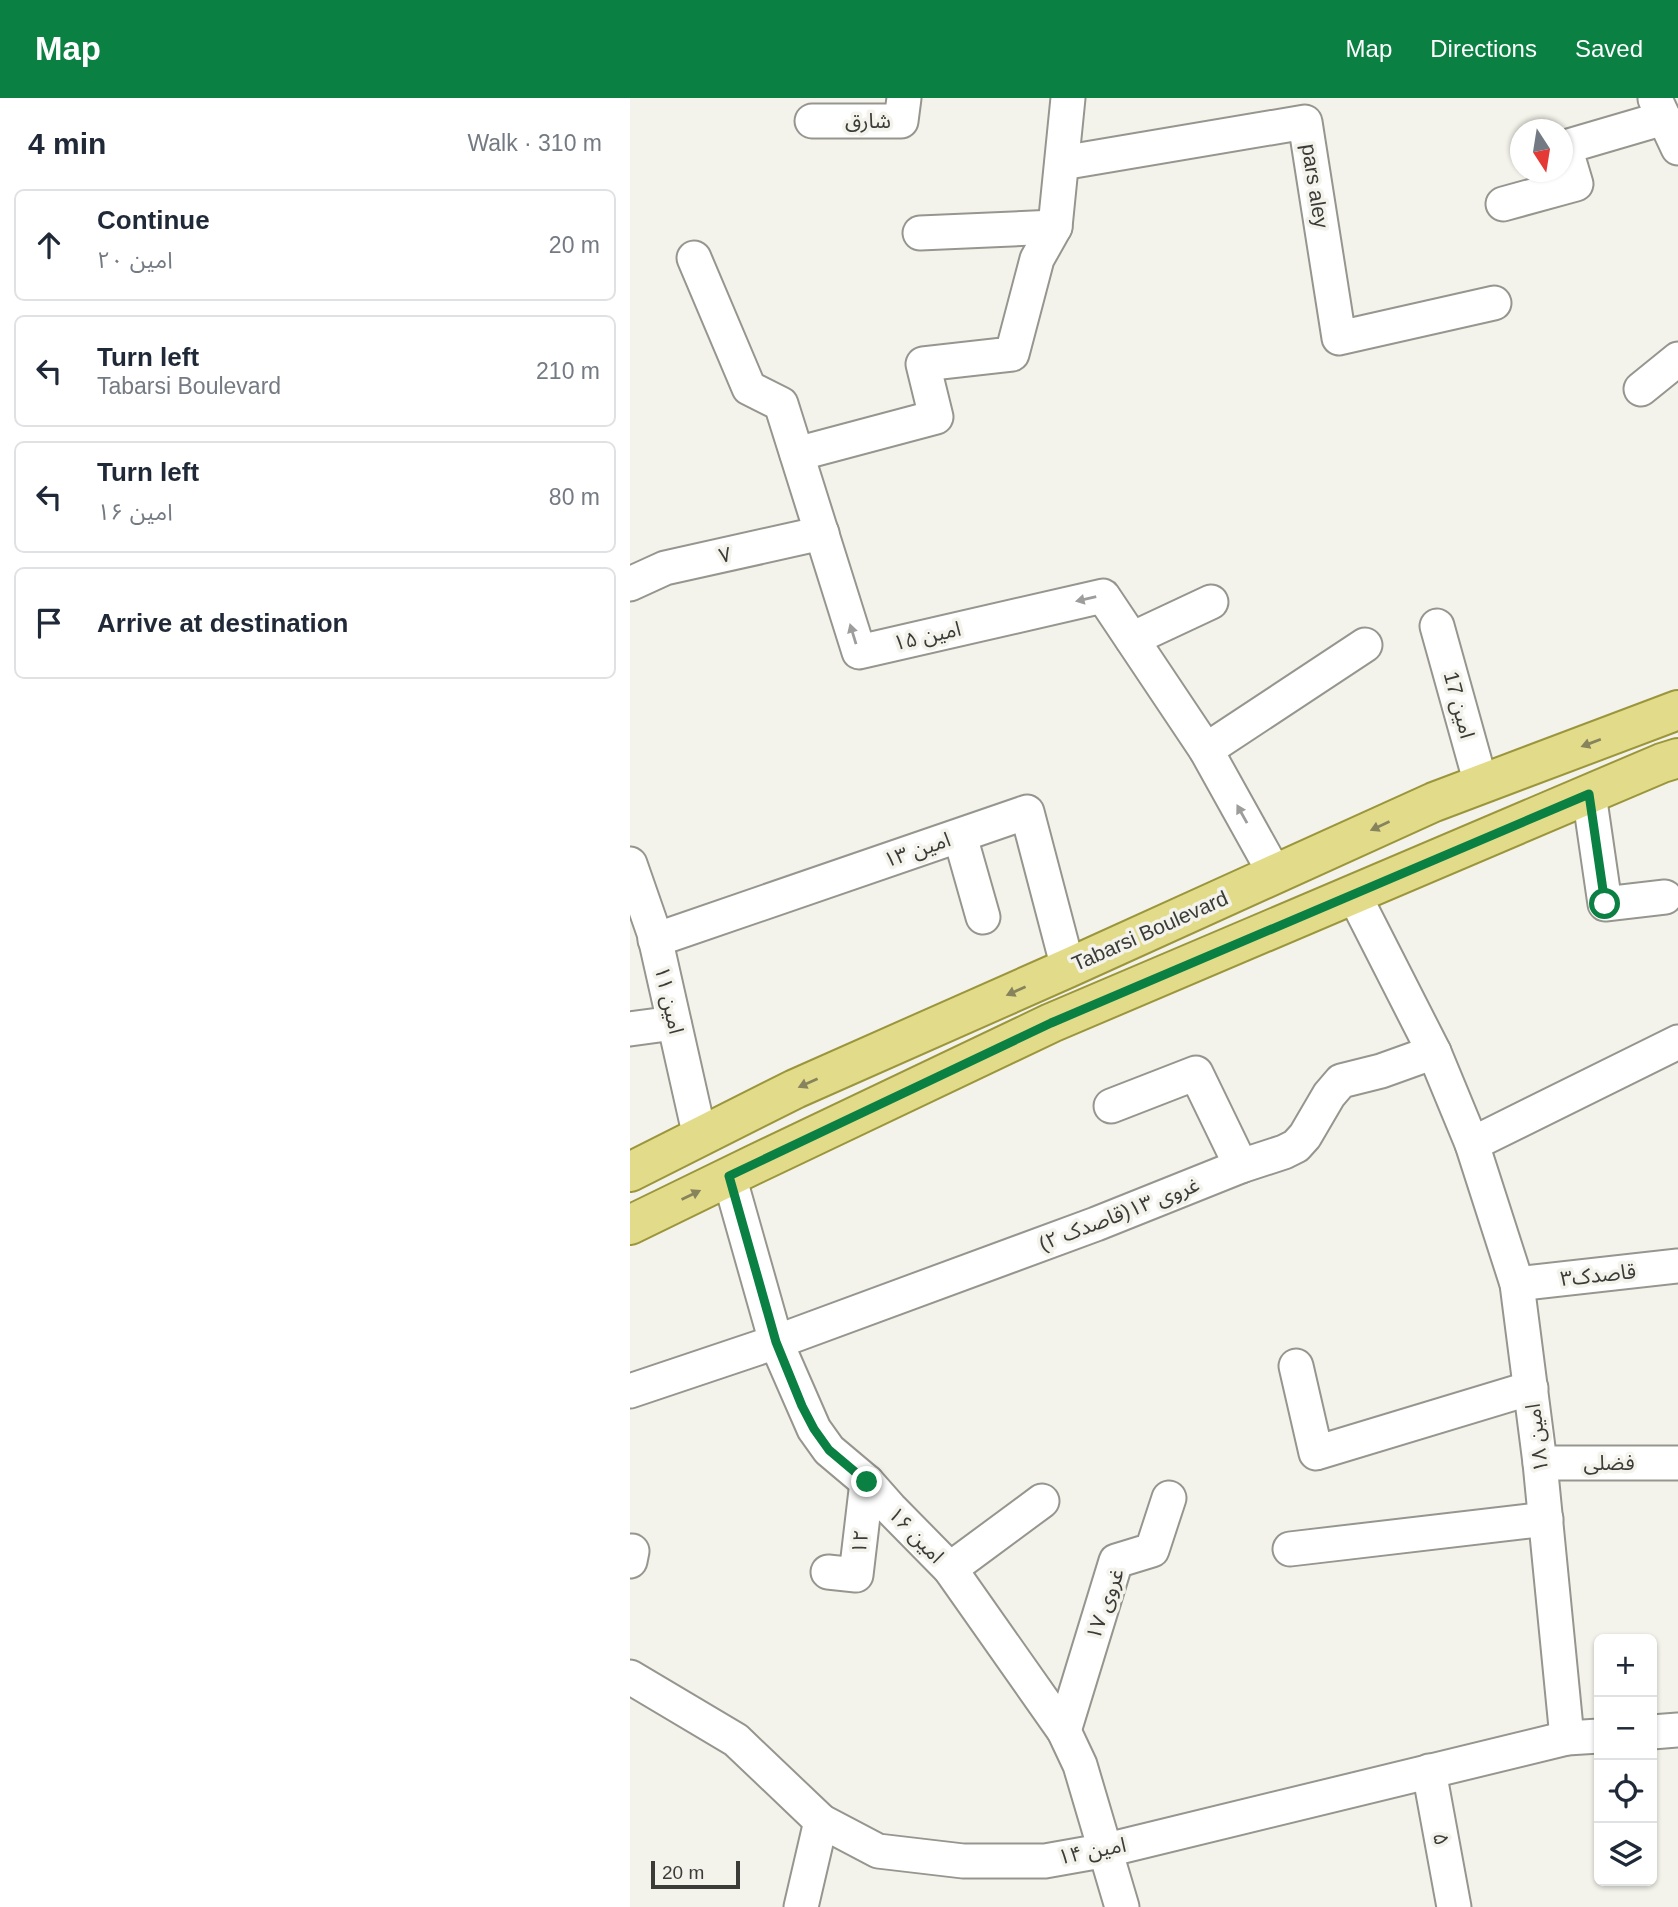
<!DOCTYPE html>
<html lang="en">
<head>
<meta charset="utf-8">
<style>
  :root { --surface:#fff; --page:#f6f6f7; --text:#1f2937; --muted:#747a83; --line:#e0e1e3; --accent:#0b8043 }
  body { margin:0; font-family:Arial,"Noto Sans Arabic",sans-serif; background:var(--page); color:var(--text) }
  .controls { position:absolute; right:21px; bottom:21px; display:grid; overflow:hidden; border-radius:10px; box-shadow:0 2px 5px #0004 }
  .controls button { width:63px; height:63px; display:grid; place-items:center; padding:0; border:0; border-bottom:2px solid var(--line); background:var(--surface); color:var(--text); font:35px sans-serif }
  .compass { position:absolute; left:880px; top:21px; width:63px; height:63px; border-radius:50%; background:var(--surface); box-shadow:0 2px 5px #0004; rotate:168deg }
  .scale { position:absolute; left:21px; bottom:18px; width:89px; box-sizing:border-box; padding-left:7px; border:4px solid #3b3b38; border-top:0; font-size:19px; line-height:24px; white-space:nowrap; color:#3b3b38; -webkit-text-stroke:5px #f3f3eb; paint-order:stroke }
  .stop { position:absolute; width:21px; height:21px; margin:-16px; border:5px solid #0b8043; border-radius:50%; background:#fff }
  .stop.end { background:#0b8043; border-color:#fff; box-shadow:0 2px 7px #0008 }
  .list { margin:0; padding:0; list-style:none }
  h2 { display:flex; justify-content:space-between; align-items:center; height:91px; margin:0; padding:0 28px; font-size:30px }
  h2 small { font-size:23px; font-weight:400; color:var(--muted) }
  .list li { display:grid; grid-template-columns:46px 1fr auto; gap:21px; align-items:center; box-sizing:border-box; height:112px; margin:0 14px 14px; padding:0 14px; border:2px solid var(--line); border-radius:10px }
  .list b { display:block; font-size:26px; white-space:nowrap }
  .list p { margin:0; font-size:23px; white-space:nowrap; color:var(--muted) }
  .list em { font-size:23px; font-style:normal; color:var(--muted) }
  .icon { flex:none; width:38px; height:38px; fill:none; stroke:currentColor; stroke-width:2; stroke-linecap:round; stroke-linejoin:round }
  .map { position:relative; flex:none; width:1048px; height:1809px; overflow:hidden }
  header { display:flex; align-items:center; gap:42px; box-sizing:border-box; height:98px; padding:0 35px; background:var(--accent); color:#fff }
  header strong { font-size:33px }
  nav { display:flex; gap:38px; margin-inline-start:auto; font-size:24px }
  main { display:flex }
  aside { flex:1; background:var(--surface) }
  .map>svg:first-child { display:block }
</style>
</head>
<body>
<header>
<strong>Map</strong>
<nav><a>Map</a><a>Directions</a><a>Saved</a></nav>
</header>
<main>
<aside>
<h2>4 min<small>Walk · 310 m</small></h2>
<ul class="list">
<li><svg class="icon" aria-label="ahead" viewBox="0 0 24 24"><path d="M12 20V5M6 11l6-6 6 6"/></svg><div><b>Continue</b><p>امین ۲۰</p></div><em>20 m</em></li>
<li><svg class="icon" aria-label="left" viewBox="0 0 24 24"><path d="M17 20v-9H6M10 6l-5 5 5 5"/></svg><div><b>Turn left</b><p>Tabarsi Boulevard</p></div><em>210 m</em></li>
<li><svg class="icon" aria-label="left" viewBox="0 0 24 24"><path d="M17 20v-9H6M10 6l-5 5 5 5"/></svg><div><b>Turn left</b><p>امین ۱۶</p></div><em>80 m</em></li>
<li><svg class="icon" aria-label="arrive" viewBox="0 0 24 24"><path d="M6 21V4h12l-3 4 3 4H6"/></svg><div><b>Arrive at destination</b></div></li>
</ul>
</aside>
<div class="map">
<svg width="1048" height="1809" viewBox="0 0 1048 1809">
  <rect width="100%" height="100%" fill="#f3f3eb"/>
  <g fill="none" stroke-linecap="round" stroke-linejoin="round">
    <!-- minor casing -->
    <g stroke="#96968f" stroke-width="37">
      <g id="minor">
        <polyline points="1025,1 1048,50"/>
        <polyline points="182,23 271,23 274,0"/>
        <polyline points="432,65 675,24 709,240 864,205"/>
        <polyline points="873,106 946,86 935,49 1034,20"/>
        <polyline points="290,135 425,129"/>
        <polyline points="64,160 119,290 151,306 229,554 473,498 576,652 645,776"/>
        <polyline points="1011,291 1048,261"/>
        <polyline points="167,356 306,319 293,266 382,256 407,161 425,129 438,0"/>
        <polyline points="0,486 35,470 192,435"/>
        <polyline points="807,528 851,686"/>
        <polyline points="502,541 581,504"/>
        <polyline points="576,652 735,547"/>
        <polyline points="959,696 975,806 1035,799"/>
        <polyline points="330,738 353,819"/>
        <polyline points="0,766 24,835 70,1039"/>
        <polyline points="723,795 804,954 842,1046 887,1186 910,1365 937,1640"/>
        <polyline points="25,842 397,714 438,870"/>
        <polyline points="0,931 44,925"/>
        <polyline points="481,1008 566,975 611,1068"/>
        <polyline points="842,1046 1048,944"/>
        <polyline points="99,1078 146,1244 184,1331 199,1352 237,1384 260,1410 320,1471 434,1633 450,1667 492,1809"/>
        <polyline points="887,1186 1048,1168"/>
        <polyline points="666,1268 686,1355 901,1290"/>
        <polyline points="0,1293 146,1244 466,1126 611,1068 654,1054 666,1048 675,1038 699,997 711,983 751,973 804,954"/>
        <polyline points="910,1365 1048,1365"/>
        <polyline points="660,1451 916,1421"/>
        <polyline points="0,1463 2,1453"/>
        <polyline points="320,1471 412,1403"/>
        <polyline points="198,1474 226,1477 237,1384"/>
        <polyline points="0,1579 106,1642 191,1723 248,1753 333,1763 415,1763 477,1752 937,1640 969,1638"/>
        <polyline points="434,1633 486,1463 522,1452 539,1400"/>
        <polyline points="1022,1634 1048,1632"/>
        <polyline points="799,1673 824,1809"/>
        <polyline points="171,1809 191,1723"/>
      </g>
    </g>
    <!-- major casing -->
    <g stroke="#9b953b" stroke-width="42">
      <g id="major">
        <polyline points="0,1074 165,991 438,870 804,704 1048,612"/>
        <polyline points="0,1127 123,1067 421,925 1032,665 1048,660"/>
      </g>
    </g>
    <!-- minor -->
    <use href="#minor" stroke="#fff" stroke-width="33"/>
    <!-- major -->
    <use href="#major" stroke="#e2dc8a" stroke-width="38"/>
  </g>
  <!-- one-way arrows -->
  <defs><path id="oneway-solid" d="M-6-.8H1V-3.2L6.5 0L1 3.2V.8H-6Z" transform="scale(1.75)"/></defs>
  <g fill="#9d9d9c">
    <use href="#oneway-solid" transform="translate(456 501) rotate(167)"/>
    <use href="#oneway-solid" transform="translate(223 536) rotate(-107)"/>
    <use href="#oneway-solid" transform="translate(612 716) rotate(-119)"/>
  </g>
  <g fill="#86835d">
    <use href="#oneway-solid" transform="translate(961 645) rotate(159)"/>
    <use href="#oneway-solid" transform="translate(750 728) rotate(155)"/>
    <use href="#oneway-solid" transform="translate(386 893) rotate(156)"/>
    <use href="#oneway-solid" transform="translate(178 985) rotate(156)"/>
    <use href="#oneway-solid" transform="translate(61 1097) rotate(-26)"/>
  </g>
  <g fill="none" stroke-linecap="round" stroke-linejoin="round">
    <!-- route -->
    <polyline stroke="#0b8043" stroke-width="9" points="237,1384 199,1352 184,1331 172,1308 146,1244 99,1078 421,925 959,696 975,806"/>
  </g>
  <g text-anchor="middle" stroke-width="7" stroke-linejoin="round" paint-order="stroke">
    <!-- street labels -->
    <g font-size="21" fill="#3b3b38" stroke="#f3f3eb">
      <text x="238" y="30">شارق</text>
      <text transform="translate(685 88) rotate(81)" y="7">pars aley</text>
      <text transform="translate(95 457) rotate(-13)" y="7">۷</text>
      <text transform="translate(297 538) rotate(-13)" y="7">امین ۱۵</text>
      <text transform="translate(829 607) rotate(75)" y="7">امین 17</text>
      <text transform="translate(287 752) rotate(-19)" y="7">امین ۱۳</text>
      <text transform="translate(520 833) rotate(-24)" y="7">Tabarsi Boulevard</text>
      <text transform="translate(39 902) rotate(77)" y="7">امین ۱۱</text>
      <text transform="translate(489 1116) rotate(-21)" y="7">غروی ۱۳(قاصدک ۲)</text>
      <text transform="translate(968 1177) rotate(-6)" y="7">قاصدک۳</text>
      <text transform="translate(907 1340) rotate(-97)" y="7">امین ۱۸</text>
      <text x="979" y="1372">فضلی</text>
      <text transform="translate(286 1437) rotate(46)" y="7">امین ۱۶</text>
      <text transform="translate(230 1444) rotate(-83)" y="7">۱۲</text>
      <text transform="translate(475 1506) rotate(-70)" y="7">غروی ۱۷</text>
      <text transform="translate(811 1741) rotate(79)" y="7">۵</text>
      <text transform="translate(462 1753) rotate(-11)" y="7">امین ۱۴</text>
    </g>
  </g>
</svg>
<div class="controls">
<button>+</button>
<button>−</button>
<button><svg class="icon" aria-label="locate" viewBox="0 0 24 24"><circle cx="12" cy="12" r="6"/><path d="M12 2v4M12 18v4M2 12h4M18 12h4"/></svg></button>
<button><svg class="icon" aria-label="layers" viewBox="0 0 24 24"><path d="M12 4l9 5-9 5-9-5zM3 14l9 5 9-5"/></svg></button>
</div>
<svg class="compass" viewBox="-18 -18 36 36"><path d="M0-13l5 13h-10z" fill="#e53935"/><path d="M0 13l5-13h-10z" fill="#747a83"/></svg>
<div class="scale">20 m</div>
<div class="stop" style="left:975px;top:806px"></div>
<div class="stop end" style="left:237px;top:1384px"></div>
</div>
</main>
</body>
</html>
